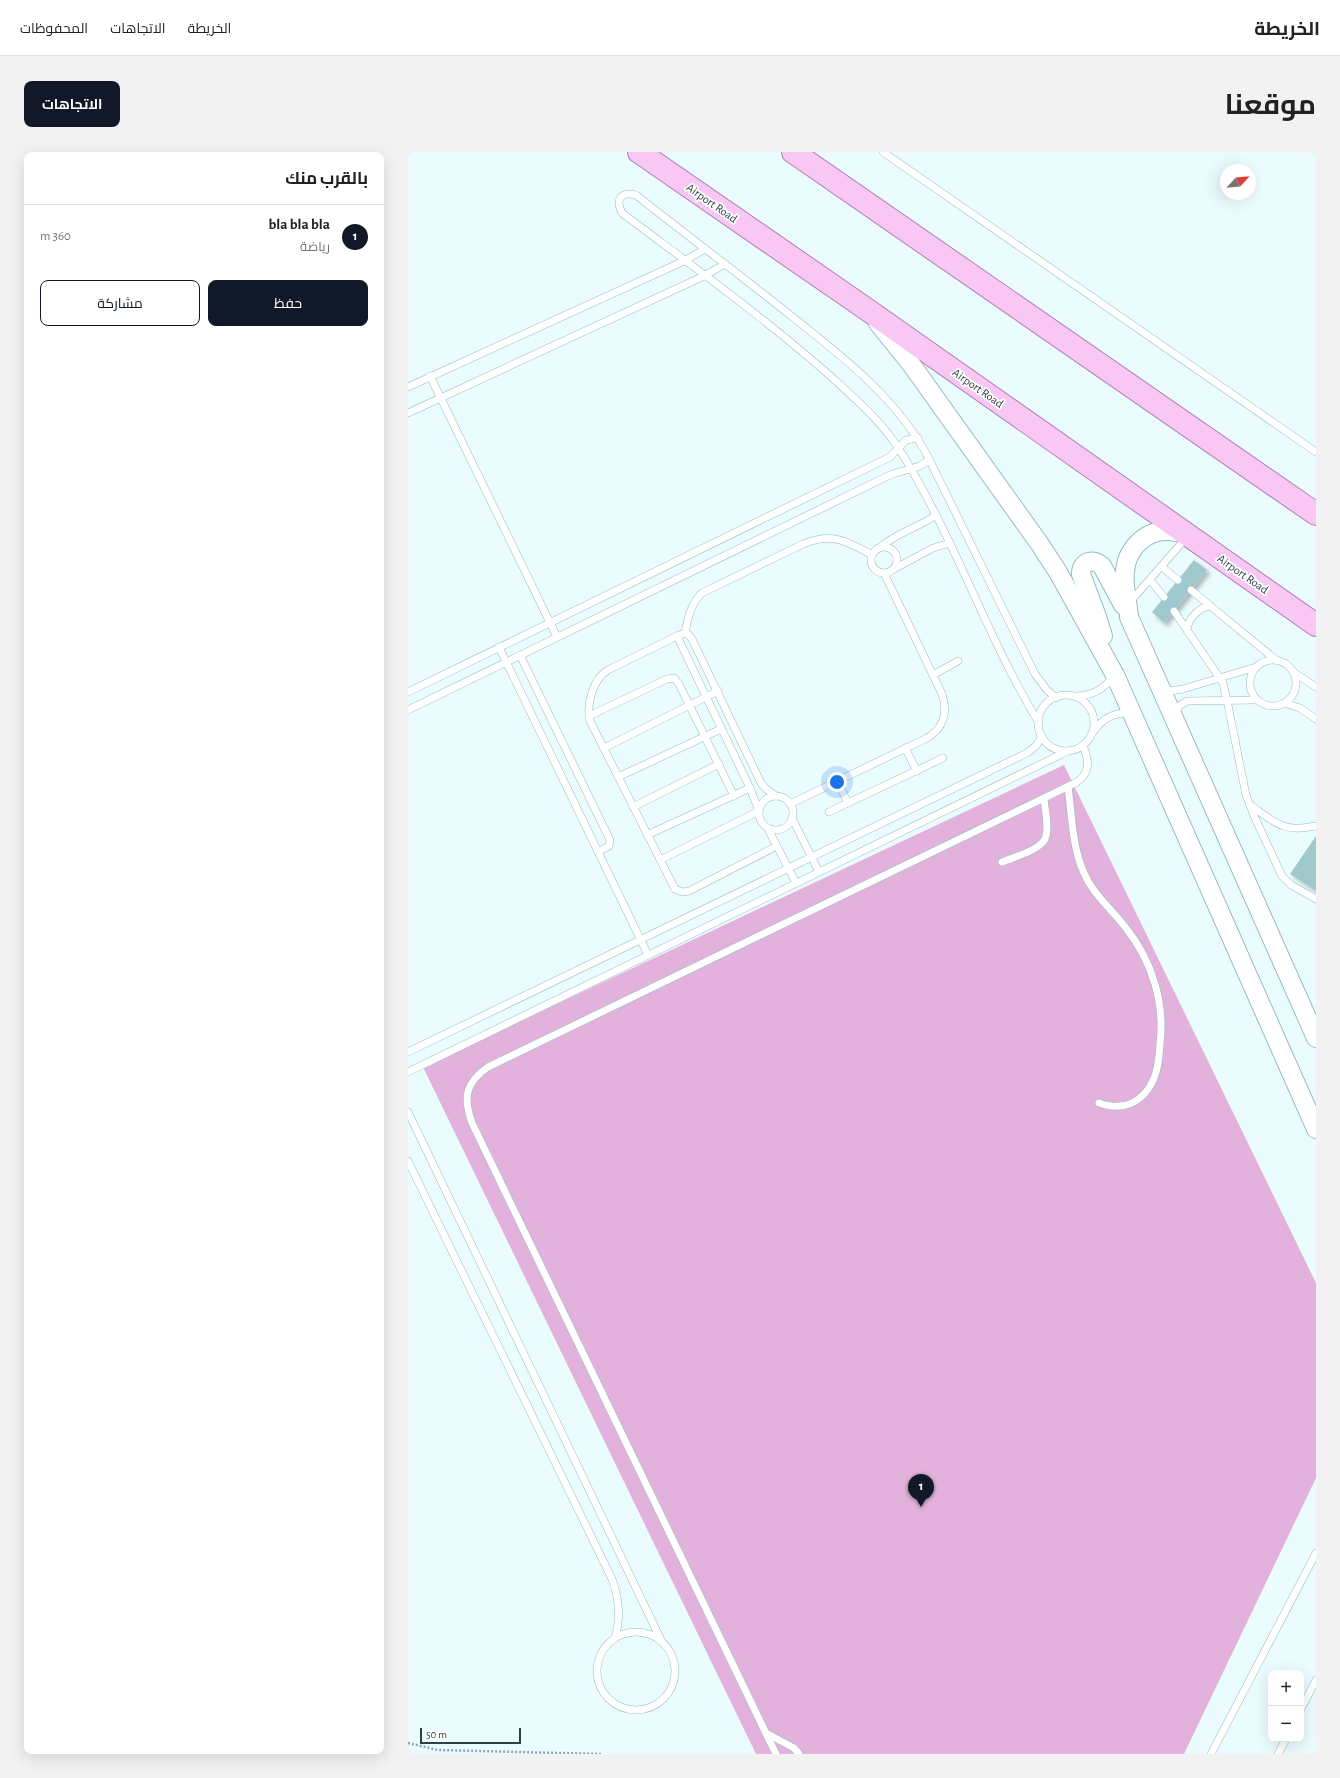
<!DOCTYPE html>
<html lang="ar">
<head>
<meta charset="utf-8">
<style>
  :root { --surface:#fff; --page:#f2f2f2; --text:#222; --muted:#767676; --line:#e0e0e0; --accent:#111827 }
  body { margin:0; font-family:"Alegreya Sans",Cairo,sans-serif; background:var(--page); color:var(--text); direction:rtl }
  .controls { position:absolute; right:12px; bottom:12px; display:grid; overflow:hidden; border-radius:8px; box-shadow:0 4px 16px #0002 }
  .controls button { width:36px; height:36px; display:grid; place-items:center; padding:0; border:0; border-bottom:1px solid var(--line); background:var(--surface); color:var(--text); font:20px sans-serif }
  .compass { position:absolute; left:812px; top:12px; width:36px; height:36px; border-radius:50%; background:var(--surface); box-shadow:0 4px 16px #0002; rotate:64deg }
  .scale { position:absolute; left:12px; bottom:10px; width:101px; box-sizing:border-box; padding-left:4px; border:2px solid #2f4042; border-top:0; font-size:11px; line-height:14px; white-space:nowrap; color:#2f4042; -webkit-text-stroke:3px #fff; paint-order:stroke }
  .you { position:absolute; left:429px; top:630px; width:14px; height:14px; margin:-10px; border:3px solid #fff; border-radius:50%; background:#1a73e8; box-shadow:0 0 0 6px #1a73e833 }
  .badge { display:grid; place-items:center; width:26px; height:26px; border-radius:50%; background:var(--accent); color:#fff; font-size:13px; font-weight:700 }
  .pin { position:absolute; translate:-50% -33px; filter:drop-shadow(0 1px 2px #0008) }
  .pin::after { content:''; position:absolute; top:21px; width:14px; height:12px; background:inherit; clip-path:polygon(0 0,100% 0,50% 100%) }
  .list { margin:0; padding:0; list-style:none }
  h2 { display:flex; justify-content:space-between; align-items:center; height:52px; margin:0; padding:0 16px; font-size:17px }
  h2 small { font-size:13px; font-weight:400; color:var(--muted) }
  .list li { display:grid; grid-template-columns:26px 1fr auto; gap:12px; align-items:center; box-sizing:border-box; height:64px; padding:0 16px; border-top:1px solid var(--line) }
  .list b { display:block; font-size:15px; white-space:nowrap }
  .list p { margin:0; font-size:13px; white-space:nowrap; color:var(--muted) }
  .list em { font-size:13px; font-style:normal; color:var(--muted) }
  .actions { display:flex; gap:8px; padding:12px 16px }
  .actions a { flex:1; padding:9px 0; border:1px solid var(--accent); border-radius:8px; text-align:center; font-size:14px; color:var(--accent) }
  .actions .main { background:var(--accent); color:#fff }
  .map { position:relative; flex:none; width:908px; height:1602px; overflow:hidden; direction:ltr; border-radius:8px }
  header { display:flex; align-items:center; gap:24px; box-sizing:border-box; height:56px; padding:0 20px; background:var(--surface); border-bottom:1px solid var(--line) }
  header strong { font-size:19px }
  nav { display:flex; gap:22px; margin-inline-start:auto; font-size:14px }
  .intro { display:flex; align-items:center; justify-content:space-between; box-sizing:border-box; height:96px; padding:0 24px }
  h1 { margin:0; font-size:28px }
  .button { padding:10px 18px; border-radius:8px; background:var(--accent); color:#fff; font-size:14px; font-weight:700 }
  main { display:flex; gap:24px; padding:0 24px }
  aside { flex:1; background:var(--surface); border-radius:8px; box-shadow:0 4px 16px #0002 }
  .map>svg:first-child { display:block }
</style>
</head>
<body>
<header>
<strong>الخريطة</strong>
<nav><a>الخريطة</a><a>الاتجاهات</a><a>المحفوظات</a></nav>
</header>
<div class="intro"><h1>موقعنا</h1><a class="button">الاتجاهات</a></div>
<main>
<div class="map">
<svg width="908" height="1602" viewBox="0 0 908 1602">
  <defs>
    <filter id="shadow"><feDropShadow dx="3.5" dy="3.5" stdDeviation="2" flood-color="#0004"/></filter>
  </defs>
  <rect width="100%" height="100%" fill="#ebfcfe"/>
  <!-- green -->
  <polygon fill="#e3b2dc" points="656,613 908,1131 908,1326 776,1602 348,1602 15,915"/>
  <!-- building -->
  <g fill="#a0c9ce" filter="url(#shadow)">
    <polygon points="786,408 799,418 756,471 744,460"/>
    <polygon points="908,684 908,739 882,722"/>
  </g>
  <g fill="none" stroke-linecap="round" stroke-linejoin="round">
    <!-- service casing -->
    <g stroke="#93bcc1" stroke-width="8">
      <g id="service">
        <polyline points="475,0 908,300"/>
        <polyline points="22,224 149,485"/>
        <polyline points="0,235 276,109 297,97"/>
        <polyline points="0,261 296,124 317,112"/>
        <circle cx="476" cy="408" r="13"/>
        <path d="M471,396C488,381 510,376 528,363"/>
        <polyline points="754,415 770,428"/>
        <polyline points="486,417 525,396 542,391"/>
        <polyline points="742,428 756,445"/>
        <polyline points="783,438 868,508"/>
        <polyline points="721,451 779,385"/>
        <polyline points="766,459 815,531 819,548 838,643 847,666 874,724 883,733 908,747"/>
        <path d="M779,478C780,466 792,455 802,454"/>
        <path d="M277,481C280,466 282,453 294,441L395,392C424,380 439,389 464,403"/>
        <polyline points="91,495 240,803"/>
        <polyline points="112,503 202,688 201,694 190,700"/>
        <circle cx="865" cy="531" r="23"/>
        <polyline points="885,520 908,535"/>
        <polyline points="525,523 550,509"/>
        <polyline points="754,536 763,539 775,537 848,515"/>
        <polyline points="0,540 482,305 498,288 510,286"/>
        <circle cx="658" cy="571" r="28"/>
        <path d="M667,544C684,544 696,538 706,523"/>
        <polyline points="876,551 892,556 908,567"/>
        <path d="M0,558L482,323C495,317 512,318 521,307"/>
        <polyline points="767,563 771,554 779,549 849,548"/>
        <polyline points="181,564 259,527 266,526 271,532 326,644"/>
        <path d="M631,571C590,504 562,429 526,359C514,336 502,313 487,291C469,265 443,243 419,221C354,164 283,113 214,61C207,47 213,39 228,43C276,81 324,117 372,155C426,198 489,244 521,307L627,522L639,538L648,546"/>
        <path d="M686,579C695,565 707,560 723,561"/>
        <polyline points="196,596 310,539"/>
        <polyline points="497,596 509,619"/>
        <polyline points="210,625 313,577"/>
        <polyline points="429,629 440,651"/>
        <path d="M660,635C664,663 664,695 676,721C685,743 704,757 718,776C744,809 757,851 752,892C751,909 749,928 737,941C725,955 708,957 691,951"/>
        <circle cx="368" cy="661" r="17"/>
        <path d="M368,644L357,636L353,631L284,487L280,482H274L269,484L200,518C185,527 178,552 182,569L267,737L274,740L281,739L369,694"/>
        <path d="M382,652L519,586C536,576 540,560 534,542L476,421"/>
        <path d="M842,653C868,671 875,681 908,674"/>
        <polyline points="225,655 311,612"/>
        <polyline points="421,660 535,606"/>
        <polyline points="384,666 411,720"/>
        <polyline points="360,677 388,731"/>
        <polyline points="239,683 342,636"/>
        <polyline points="252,708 351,659 342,636 269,484"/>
        <path d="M594,710C606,705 636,697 638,684C641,673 637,658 636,647"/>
        <polyline points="0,900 619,601 628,594 634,584"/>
        <polyline points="0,920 660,599"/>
        <polyline points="0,960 253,1488"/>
        <path d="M0,1009L204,1427C211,1447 213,1464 207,1486"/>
        <circle cx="228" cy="1519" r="39"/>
        <polyline points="893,1557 908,1528"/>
        <polyline points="358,1581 386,1596 391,1602"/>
        <path d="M368,1602L64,971C55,946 57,931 80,915L669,630C683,620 681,609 675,593"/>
        <polyline points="803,1602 908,1401"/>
        <polyline points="870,1602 878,1587"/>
      </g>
    </g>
    <!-- tertiary casing -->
    <g stroke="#93bcc1" stroke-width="20">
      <g id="tertiary">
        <polyline points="470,171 503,212 631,391 650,420 707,523 908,977"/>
        <path d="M778,382C772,381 766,379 760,379C737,378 719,397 717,419C715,434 720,450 721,465L908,886"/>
        <path d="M695,484L688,462L673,422C673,409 685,406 694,414L715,453"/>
      </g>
    </g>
    <!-- primary casing -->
    <g stroke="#b080b0" stroke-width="24">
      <g id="primary">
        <polyline points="231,0 454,154 908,473"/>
        <polyline points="385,0 908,362"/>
      </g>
    </g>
    <!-- path -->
    <polyline stroke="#95a6a8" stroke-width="2.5" stroke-dasharray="2 2" stroke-linecap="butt" points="0,1591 30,1598 193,1602"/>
    <!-- service -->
    <use href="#service" stroke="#fff" stroke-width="7"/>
    <!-- tertiary -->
    <use href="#tertiary" stroke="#fff" stroke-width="18"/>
    <!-- primary -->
    <use href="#primary" stroke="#f9c7f3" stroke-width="22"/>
  </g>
  <g text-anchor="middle" stroke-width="3.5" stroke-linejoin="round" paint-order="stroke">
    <!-- street labels -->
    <g font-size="12" fill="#2f4042" stroke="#fff">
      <text transform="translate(304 51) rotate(35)" y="4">Airport Road</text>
      <text transform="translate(570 236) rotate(35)" y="4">Airport Road</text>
      <text transform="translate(835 422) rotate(35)" y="4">Airport Road</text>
    </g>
  </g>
</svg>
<div class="controls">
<button>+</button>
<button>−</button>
</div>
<svg class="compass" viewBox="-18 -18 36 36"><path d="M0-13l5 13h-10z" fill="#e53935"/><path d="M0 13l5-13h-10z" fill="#767676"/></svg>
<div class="scale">50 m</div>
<div class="you"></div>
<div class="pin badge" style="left:513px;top:1355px">1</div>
</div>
<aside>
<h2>بالقرب منك<small></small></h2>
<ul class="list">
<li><span class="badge">1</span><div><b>bla bla bla</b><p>رياضة</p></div><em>360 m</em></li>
</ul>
<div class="actions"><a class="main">حفظ</a><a>مشاركة</a></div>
</aside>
</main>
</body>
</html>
